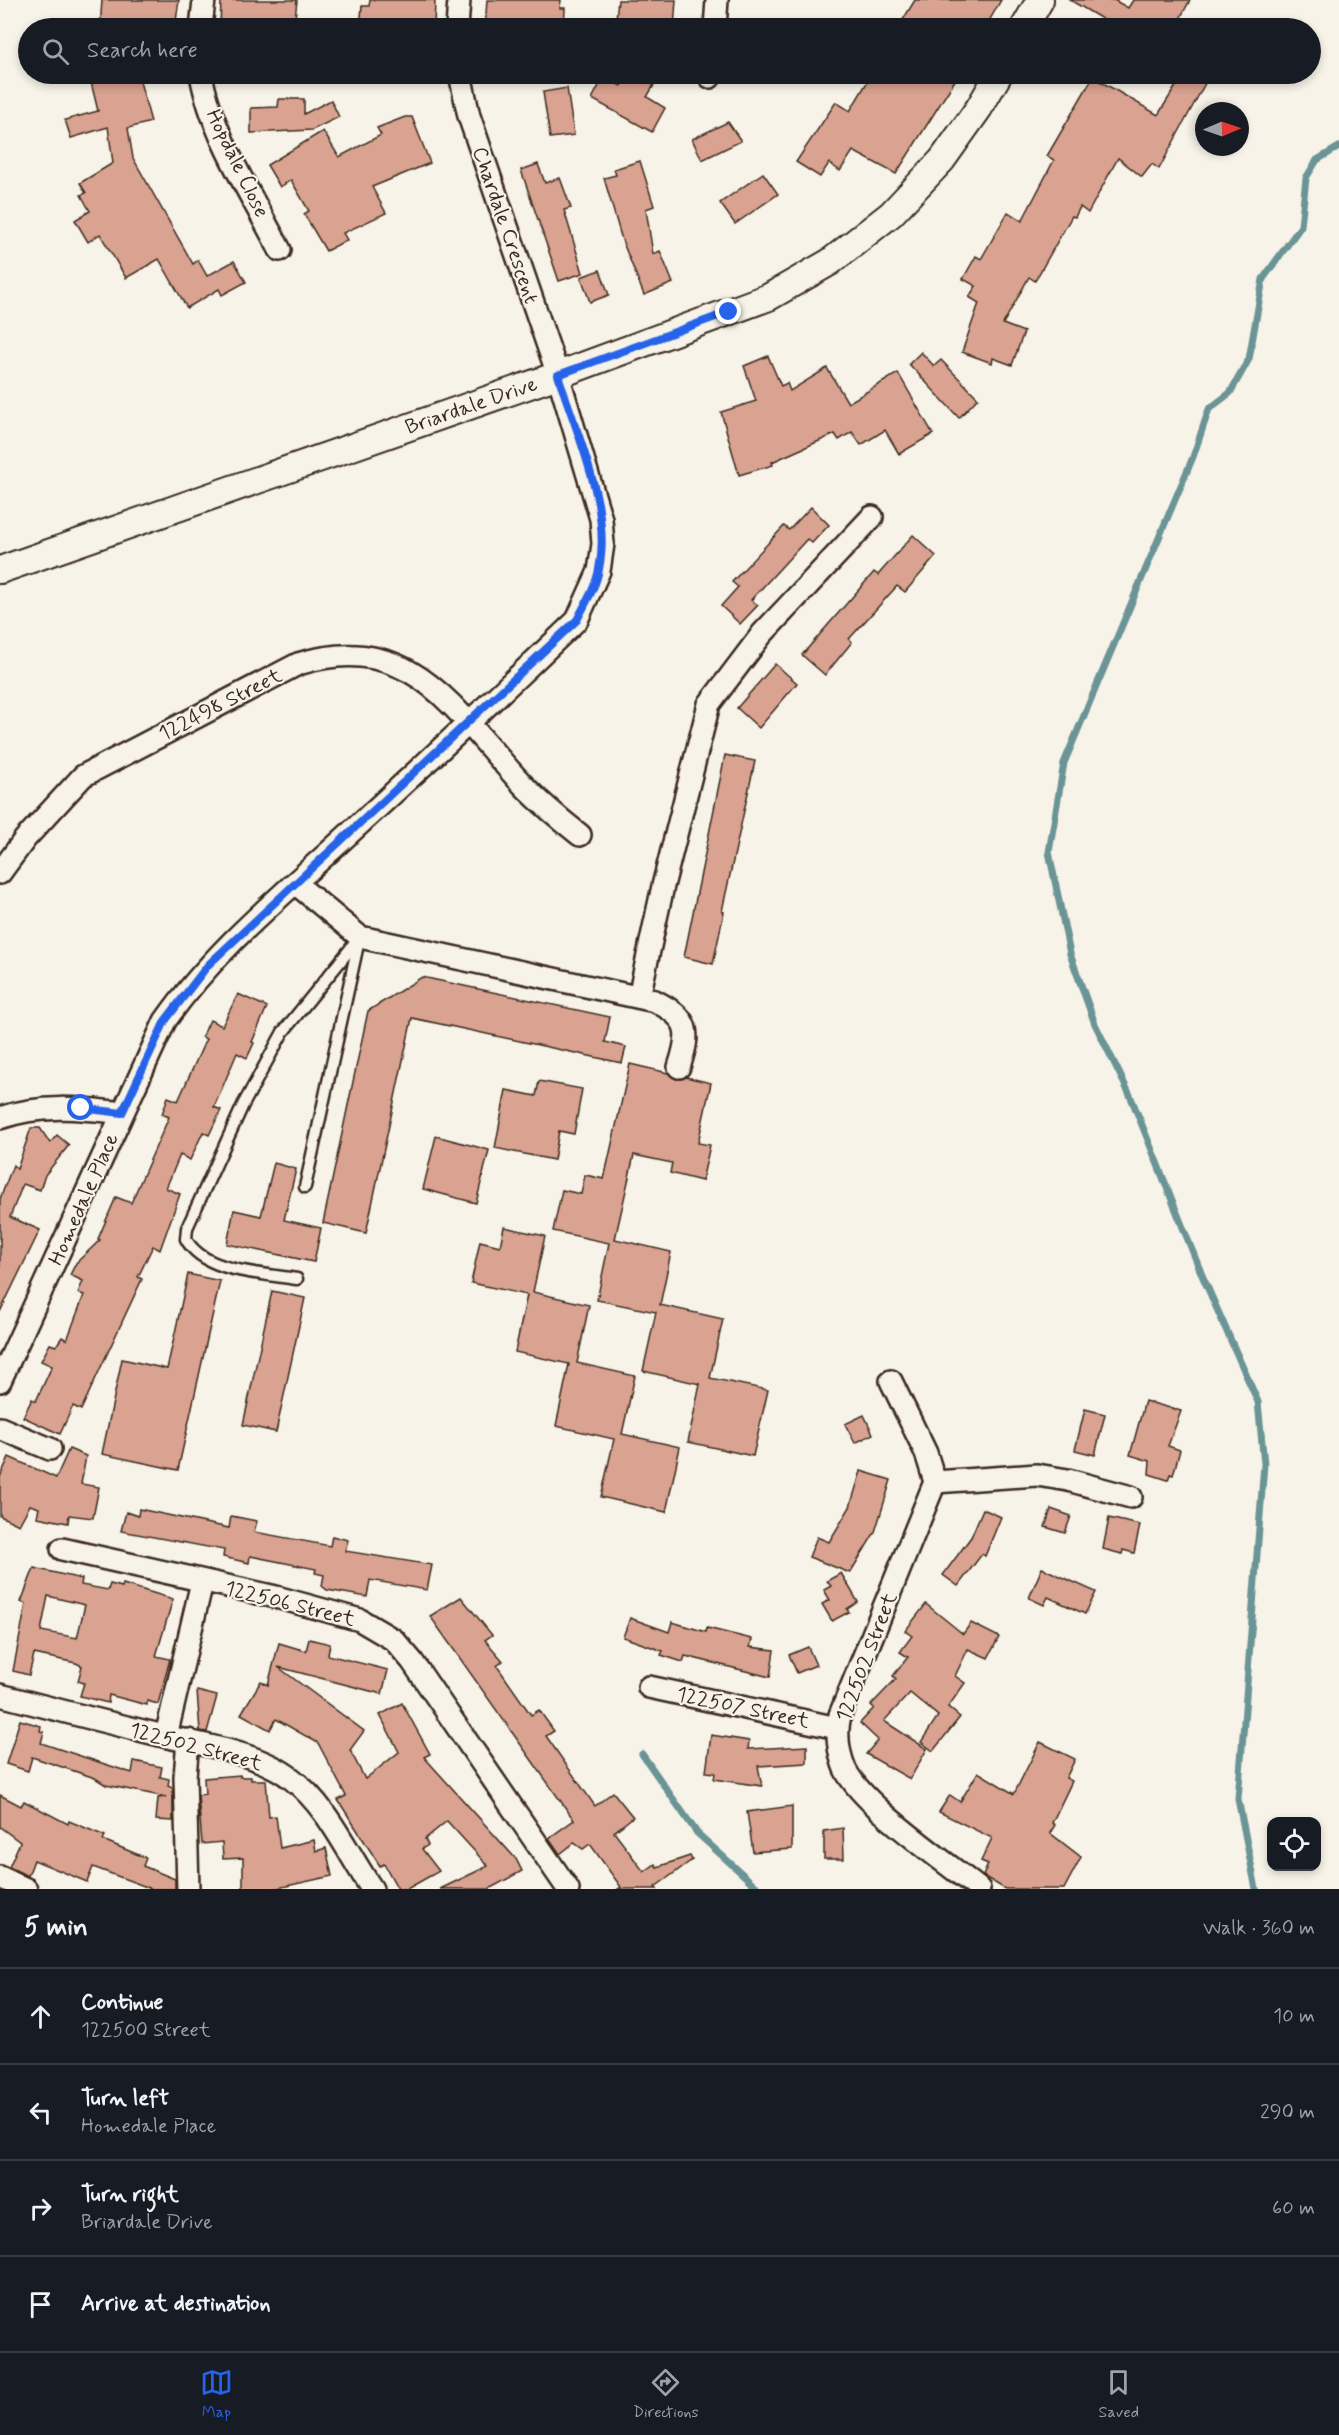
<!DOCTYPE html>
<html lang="en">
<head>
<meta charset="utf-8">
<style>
  :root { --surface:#171b24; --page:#20242c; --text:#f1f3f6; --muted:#9ea1a6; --line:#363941; --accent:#2563eb }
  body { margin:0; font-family:Mynerve,sans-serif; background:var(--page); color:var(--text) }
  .controls { position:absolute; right:18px; bottom:18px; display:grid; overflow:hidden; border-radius:12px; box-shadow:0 3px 9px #0003 }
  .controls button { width:54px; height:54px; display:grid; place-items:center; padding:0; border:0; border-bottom:2px solid var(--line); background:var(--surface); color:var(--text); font:30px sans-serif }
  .compass { position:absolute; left:1195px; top:102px; width:54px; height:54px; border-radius:50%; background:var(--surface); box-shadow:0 3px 9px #0003; rotate:88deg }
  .stop { position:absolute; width:18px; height:18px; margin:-14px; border:4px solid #2563eb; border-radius:50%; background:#fff }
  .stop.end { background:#2563eb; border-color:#fff; box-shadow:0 2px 6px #0008 }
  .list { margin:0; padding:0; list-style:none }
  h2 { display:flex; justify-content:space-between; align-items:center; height:78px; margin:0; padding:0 24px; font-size:26px }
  h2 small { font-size:20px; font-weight:400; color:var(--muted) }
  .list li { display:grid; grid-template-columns:39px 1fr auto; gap:18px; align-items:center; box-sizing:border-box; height:96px; padding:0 24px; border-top:2px solid var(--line) }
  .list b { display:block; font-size:22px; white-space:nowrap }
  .list p { margin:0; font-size:20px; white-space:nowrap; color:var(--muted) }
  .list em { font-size:20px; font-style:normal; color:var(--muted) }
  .icon { flex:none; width:33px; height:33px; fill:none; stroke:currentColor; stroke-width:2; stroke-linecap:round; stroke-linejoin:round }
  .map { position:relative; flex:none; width:1339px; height:1889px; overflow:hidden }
  .search { position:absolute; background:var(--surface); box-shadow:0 3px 9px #0003; left:18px; right:18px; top:18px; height:66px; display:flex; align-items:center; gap:15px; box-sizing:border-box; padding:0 21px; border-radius:33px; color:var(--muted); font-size:22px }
  .sheet { height:462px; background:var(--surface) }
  nav { display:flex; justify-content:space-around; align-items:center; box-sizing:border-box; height:84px; border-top:2px solid var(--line); background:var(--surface); font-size:16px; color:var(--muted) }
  nav a { display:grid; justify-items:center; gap:3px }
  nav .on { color:var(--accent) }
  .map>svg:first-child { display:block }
</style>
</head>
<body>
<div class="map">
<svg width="1339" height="1889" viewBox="0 0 1339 1889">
  <rect width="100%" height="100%" fill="#f7f3e8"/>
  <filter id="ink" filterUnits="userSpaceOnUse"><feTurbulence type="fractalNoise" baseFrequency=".0167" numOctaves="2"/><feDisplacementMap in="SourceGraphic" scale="12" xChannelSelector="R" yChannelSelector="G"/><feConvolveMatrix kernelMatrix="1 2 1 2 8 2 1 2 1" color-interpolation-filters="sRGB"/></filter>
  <g filter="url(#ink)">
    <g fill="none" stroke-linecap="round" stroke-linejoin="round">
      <!-- stream -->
      <g stroke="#6a9495" stroke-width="7">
        <polyline points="642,1754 697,1833 759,1889"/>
        <polyline points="1256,1889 1238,1799 1264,1464 1258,1402 1202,1275 1130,1095 1095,1024 1070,954 1049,852 1064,763 1193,457 1209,409 1230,393 1249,359 1263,279 1301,226 1306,178 1317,160 1339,147"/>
      </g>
    </g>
    <!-- building -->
    <g fill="#d9a291" stroke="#3b2a1e" stroke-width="1.5" fill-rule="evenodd">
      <polygon points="102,0 179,0 175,28 100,28"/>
      <polygon points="221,0 297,0 294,28 220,28"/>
      <polygon points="370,0 435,0 434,28 360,28 362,6 369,6"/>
      <polygon points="487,0 561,0 560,8 565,8 564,28 485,28"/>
      <polygon points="618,0 676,0 674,28 615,28"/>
      <polygon points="915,0 1001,0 985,28 898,28"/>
      <polygon points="1070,0 1114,0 1128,8 1133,0 1190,0 1175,28 1117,28"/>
      <polygon points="89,74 138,74 151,122 128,128 133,158 193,264 198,260 207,276 234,261 246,282 222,295 219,289 187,308 159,259 126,278 100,234 88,242 75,220 90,211 81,195 86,193 80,183 113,163 108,127 71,138 65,120 98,111"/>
      <polygon points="628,74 654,85 647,97 665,108 652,132 592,99 604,76 621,86"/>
      <polygon points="872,74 959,74 896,174 853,151 840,171 829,163 820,177 796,162 836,102 850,111"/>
      <polygon points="1149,74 1210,74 1159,169 1152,164 1142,177 1118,158 1088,213 1080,207 1075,217 1072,216 1035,281 1029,277 1003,324 1024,332 1012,365 993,358 992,363 962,352 979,303 969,297 976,286 963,279 976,256 981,259 1008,212 1022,221 1054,160 1047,156 1093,77 1158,115 1176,86"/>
      <polygon points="567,88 574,135 550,138 543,92"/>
      <polygon points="279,99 304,99 304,114 331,100 339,117 312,130 251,133 251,108 278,107"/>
      <polygon points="405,117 412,117 430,163 372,187 386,213 343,233 347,240 326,251 304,214 309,211 291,180 280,187 267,165 323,131 339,157 381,135 377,128"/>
      <polygon points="728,122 741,141 702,160 692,139"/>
      <polygon points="640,161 654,206 646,209 653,254 660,251 673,283 644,295 622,240 604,178 616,175 614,169"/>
      <polygon points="538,164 545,183 560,178 571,208 564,210 583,273 559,281 521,170"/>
      <polygon points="763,173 778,194 735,224 720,203"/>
      <polygon points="600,270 609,295 590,302 581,277"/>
      <polygon points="921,352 934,366 941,360 978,398 959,418 909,364"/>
      <polygon points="768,356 781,386 787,383 790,391 827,368 848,403 898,373 933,434 899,454 885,430 861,445 852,432 839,440 835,434 772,462 773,465 739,475 721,412 756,401 744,366"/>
      <polygon points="811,507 829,525 812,543 807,539 751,600 758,605 740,624 721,606 738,587 732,582 784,526 789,530"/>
      <polygon points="913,535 936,556 905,592 897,586 849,639 852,642 825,675 802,655 874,572 878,575"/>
      <polygon points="775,664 797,683 759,728 737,708"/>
      <polygon points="725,755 755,761 722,911 724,912 713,964 684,957"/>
      <polygon points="422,977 610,1017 605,1042 626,1047 622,1063 412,1018 366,1233 323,1223 368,1011"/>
      <polygon points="238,994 267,1007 252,1042 254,1043 247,1058 237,1053 214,1107 221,1110 209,1135 203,1132 190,1160 180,1155 166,1188 180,1194 160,1250 153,1246 138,1277 142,1279 81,1410 73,1406 60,1434 23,1417 32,1399 36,1401 52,1366 41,1361 50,1344 56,1346 62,1337 67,1340 84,1295 78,1293 83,1281 70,1275 76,1263 100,1240 98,1239 116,1197 131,1203 169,1117 162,1114 168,1097 178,1101 206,1039 202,1037 210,1020 222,1026"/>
      <polygon points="630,1064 668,1073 676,1079 686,1077 711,1083 698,1143 710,1145 702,1181 670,1173 672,1163 634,1155 615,1239 671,1252 660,1305 723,1319 710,1378 768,1390 753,1456 688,1442 700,1384 643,1371 656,1312 597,1300 609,1243 553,1231 562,1190 581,1194 585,1175 604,1179"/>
      <polygon points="539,1081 582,1089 574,1134 559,1131 554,1160 495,1148 506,1090 536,1096"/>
      <polygon points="31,1128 40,1128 50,1143 57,1135 69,1145 45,1175 40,1190 23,1184 10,1217 40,1230 0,1312 0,1199 13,1165 17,1169"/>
      <polygon points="436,1136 489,1150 476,1203 423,1189"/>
      <polygon points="274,1163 296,1169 284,1220 321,1228 314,1262 227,1244 234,1210 261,1216"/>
      <polygon points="504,1227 545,1236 533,1292 589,1305 577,1363 635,1376 622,1434 680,1447 666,1512 601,1497 614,1439 556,1426 569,1364 515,1352 527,1295 471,1283 480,1241 500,1246"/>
      <polygon points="188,1274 220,1281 178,1470 102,1454 122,1359 167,1369"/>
      <polygon points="272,1291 305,1298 276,1432 243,1425"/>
      <polygon points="1145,1401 1181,1411 1168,1446 1180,1450 1173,1475 1170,1474 1168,1480 1149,1474 1150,1461 1130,1455"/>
      <polygon points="1085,1409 1105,1414 1095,1455 1075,1450"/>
      <polygon points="864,1415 873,1434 855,1443 845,1424"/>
      <polygon points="69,1449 86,1456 81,1484 99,1487 93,1518 69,1515 68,1523 37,1517 39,1508 30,1505 19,1525 0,1516 0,1477 9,1457 56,1478"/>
      <polygon points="861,1471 891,1480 875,1532 850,1573 809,1557 817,1537 829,1542 850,1507"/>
      <polygon points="139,1509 229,1528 231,1516 257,1521 254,1532 330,1546 332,1536 348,1540 345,1551 432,1565 427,1590 370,1580 367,1597 327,1590 322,1586 324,1575 315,1573 316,1569 250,1556 249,1563 223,1557 224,1550 121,1531 126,1512 138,1516"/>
      <polygon points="983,1509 1001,1517 985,1556 982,1554 958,1586 943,1575 971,1537"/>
      <polygon points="1051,1509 1071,1516 1065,1533 1045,1527"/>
      <polygon points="1109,1518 1140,1525 1134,1553 1123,1550 1122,1554 1103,1549"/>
      <path d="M34,1568L82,1579L81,1585L108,1590L110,1584L122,1587L123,1584L173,1599L156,1656L170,1659L158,1704L147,1701V1705L109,1695L108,1703L80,1696L84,1683L78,1681L82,1666L76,1663L34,1654L29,1675L13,1671L26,1604L21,1602ZM48,1596L85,1605L77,1638L41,1631Z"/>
      <polygon points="1042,1568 1096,1592 1085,1614 1048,1597 1044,1605 1029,1598"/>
      <polygon points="841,1573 858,1602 847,1609 849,1612 832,1621 822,1604 830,1600 824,1590 831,1586 827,1581"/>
      <polygon points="461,1597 492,1635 485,1640 503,1661 497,1666 531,1715 539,1710 554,1731 546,1736 595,1806 613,1792 633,1817 614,1832 644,1872 655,1864 657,1867 690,1856 692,1860 655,1887 657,1889 618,1889 621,1887 590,1844 583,1849 574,1843 560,1854 549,1838 574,1820 430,1616"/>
      <polygon points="926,1604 963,1634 971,1623 999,1637 988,1658 968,1649 955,1676 965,1683 948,1707 960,1717 933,1751 921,1742 938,1716 910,1693 884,1721 927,1749 910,1779 866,1754 878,1740 860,1723 874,1708 871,1705 896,1679 893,1676 908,1657 900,1652 912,1636 905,1631"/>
      <polygon points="630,1618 669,1632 672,1622 706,1632 707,1628 752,1639 750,1647 774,1650 770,1677 685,1656 683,1662 661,1655 663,1651 623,1637"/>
      <polygon points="309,1639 330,1644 328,1655 388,1670 382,1694 278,1667 364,1731 350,1750 365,1779 399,1752 380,1715 402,1703 430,1754 424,1757 516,1859 522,1871 489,1889 440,1889 488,1866 447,1821 425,1839 428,1845 422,1849 439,1871 407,1889 398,1889 384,1864 380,1866 338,1800 346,1796 318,1743 276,1719 270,1730 241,1714 261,1681 268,1685 279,1643 306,1651"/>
      <polygon points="808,1647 816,1665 797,1673 789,1655"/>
      <polygon points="197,1691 217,1696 207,1732 200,1731"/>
      <polygon points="20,1720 41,1726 40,1731 44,1732 41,1743 132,1773 134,1761 162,1767 160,1777 169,1779 168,1786 173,1788 173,1821 156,1820 158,1798 166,1797 106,1785 95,1778 32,1757 28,1771 6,1764"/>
      <polygon points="711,1735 749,1741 748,1749 807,1746 807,1763 758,1766 762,1786 714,1779 715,1773 706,1772"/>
      <polygon points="1040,1742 1075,1759 1066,1778 1072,1781 1052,1823 1055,1825 1050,1833 1081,1857 1064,1889 1005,1889 983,1876 988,1864 981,1861 992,1838 939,1812 950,1795 960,1802 978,1772 1014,1794"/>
      <polygon points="240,1775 240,1777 251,1777 251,1780 266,1780 269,1817 276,1816 280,1848 314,1840 316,1851 326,1848 332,1876 273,1889 243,1889 243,1858 223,1859 222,1842 202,1844 198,1795 205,1794 204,1778"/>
      <polygon points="0,1795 21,1806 24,1801 68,1824 69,1821 105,1836 103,1840 146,1858 143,1866 175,1879 175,1889 152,1889 93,1867 87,1882 34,1860 28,1876 9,1867 20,1842 0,1827"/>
      <polygon points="792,1806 792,1849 753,1852 747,1812"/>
      <polygon points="843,1828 844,1859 824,1859 824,1831"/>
    </g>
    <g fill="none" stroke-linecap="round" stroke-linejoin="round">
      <!-- service casing -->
      <g stroke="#3b2a1e" stroke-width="15">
        <g id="service">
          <polyline points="305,1187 359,940"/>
          <path d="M297,1279C263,1273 204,1273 186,1239L187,1228L243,1105L283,1032L360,937"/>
        </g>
      </g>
      <!-- minor casing -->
      <g stroke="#3b2a1e" stroke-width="26">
        <g id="minor">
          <polyline points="201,28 204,0"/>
          <polyline points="457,28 459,0"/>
          <polyline points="715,28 717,0"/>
          <path d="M201,74C211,133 252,196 280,250"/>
          <polyline points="710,77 711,74"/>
          <path d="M0,873L25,839L83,776L298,664C415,628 456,715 525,787C542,804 561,820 580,835"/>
          <path d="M295,883L360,937L655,1001C690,1019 691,1031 679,1067"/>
          <polyline points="639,997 663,886 709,704 762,634 872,517"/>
          <path d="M0,1118C40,1104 80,1108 122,1113"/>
          <path d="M0,1381L165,1021C213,952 279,898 340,842C420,769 499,695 577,620L599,571L603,544L601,519L558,375L469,116L460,74"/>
          <path d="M891,1381L926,1453L935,1482L840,1715C836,1732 838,1752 845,1769C862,1805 946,1862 979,1889"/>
          <polyline points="0,1428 50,1449"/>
          <polyline points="935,1482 1037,1475 1068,1480 1131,1497"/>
          <polyline points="62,1549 276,1597 360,1620 394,1640 412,1661 568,1889"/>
          <polyline points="649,1687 837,1728"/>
          <path d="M0,1695C54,1709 109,1723 164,1736C203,1745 260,1753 292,1779C328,1807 347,1852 372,1889"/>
          <polyline points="166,1736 202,1582"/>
          <polyline points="188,1740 185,1777 188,1889"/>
          <polyline points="0,1877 26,1889"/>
        </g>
      </g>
      <!-- tertiary casing -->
      <g stroke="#3b2a1e" stroke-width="30">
        <g id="tertiary">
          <polyline points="1024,28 1040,0"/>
          <polyline points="0,570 558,375 769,297 830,262 891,214 942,160 979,108 999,74"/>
        </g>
      </g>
      <!-- service -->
      <use href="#service" stroke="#f7f3e8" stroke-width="10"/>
      <!-- minor -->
      <use href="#minor" stroke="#f7f3e8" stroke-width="21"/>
      <!-- tertiary -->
      <use href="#tertiary" stroke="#f7f3e8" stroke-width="26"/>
    </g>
  </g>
  <g fill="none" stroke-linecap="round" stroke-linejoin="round" filter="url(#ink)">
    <!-- route -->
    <path stroke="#2563eb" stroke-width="8" d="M81,1108L122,1113L165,1021L208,965L577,620C585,604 596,587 599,569C612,509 576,432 558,375L729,312"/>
  </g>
  <g text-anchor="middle" stroke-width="4.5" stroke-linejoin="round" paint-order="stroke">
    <!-- street labels -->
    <g font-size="21" fill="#3b2a1e" stroke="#f7f3e8">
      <text transform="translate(238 163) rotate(64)" y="7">Hopdale Close</text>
      <text transform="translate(506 225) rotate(71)" y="7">Chardale Crescent</text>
      <text transform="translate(471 405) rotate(-19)" y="7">Briardale Drive</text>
      <text transform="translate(220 704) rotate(-27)" y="7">122498 Street</text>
      <text transform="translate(83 1199) rotate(-66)" y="7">Homedale Place</text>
      <text transform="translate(290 1603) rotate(14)" y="7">122506 Street</text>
      <text transform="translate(866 1657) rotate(-69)" y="7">122502 Street</text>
      <text transform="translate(743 1707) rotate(12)" y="7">122507 Street</text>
      <text transform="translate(196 1746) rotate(15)" y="7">122502 Street</text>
    </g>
  </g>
</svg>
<div class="controls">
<button><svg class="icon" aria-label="locate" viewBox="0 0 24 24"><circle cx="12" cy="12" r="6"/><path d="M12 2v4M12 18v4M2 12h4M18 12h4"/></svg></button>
</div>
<svg class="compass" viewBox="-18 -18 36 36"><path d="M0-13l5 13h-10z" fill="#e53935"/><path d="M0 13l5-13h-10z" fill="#9ea1a6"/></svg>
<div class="stop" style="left:81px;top:1108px"></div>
<div class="stop end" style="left:729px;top:312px"></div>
<div class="search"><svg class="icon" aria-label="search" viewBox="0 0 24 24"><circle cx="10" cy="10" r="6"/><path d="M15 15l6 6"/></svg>Search here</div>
</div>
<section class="sheet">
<h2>5 min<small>Walk · 360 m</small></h2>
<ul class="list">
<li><svg class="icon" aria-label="ahead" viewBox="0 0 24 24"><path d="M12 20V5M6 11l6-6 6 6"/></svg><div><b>Continue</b><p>122500 Street</p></div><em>10 m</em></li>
<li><svg class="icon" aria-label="left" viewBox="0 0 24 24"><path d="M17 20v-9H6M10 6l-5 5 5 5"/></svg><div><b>Turn left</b><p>Homedale Place</p></div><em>290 m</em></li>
<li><svg class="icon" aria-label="right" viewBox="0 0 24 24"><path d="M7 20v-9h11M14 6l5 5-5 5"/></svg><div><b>Turn right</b><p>Briardale Drive</p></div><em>60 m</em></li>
<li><svg class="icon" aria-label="arrive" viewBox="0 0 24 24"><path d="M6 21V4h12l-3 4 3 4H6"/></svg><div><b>Arrive at destination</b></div></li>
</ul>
</section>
<nav>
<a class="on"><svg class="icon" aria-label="map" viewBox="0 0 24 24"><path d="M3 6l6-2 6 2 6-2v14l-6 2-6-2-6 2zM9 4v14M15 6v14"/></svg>Map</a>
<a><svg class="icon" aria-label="directions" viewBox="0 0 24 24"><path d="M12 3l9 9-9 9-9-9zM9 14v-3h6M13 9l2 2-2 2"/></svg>Directions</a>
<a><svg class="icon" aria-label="saved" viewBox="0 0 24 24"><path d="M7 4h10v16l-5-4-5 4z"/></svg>Saved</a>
</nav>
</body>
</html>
